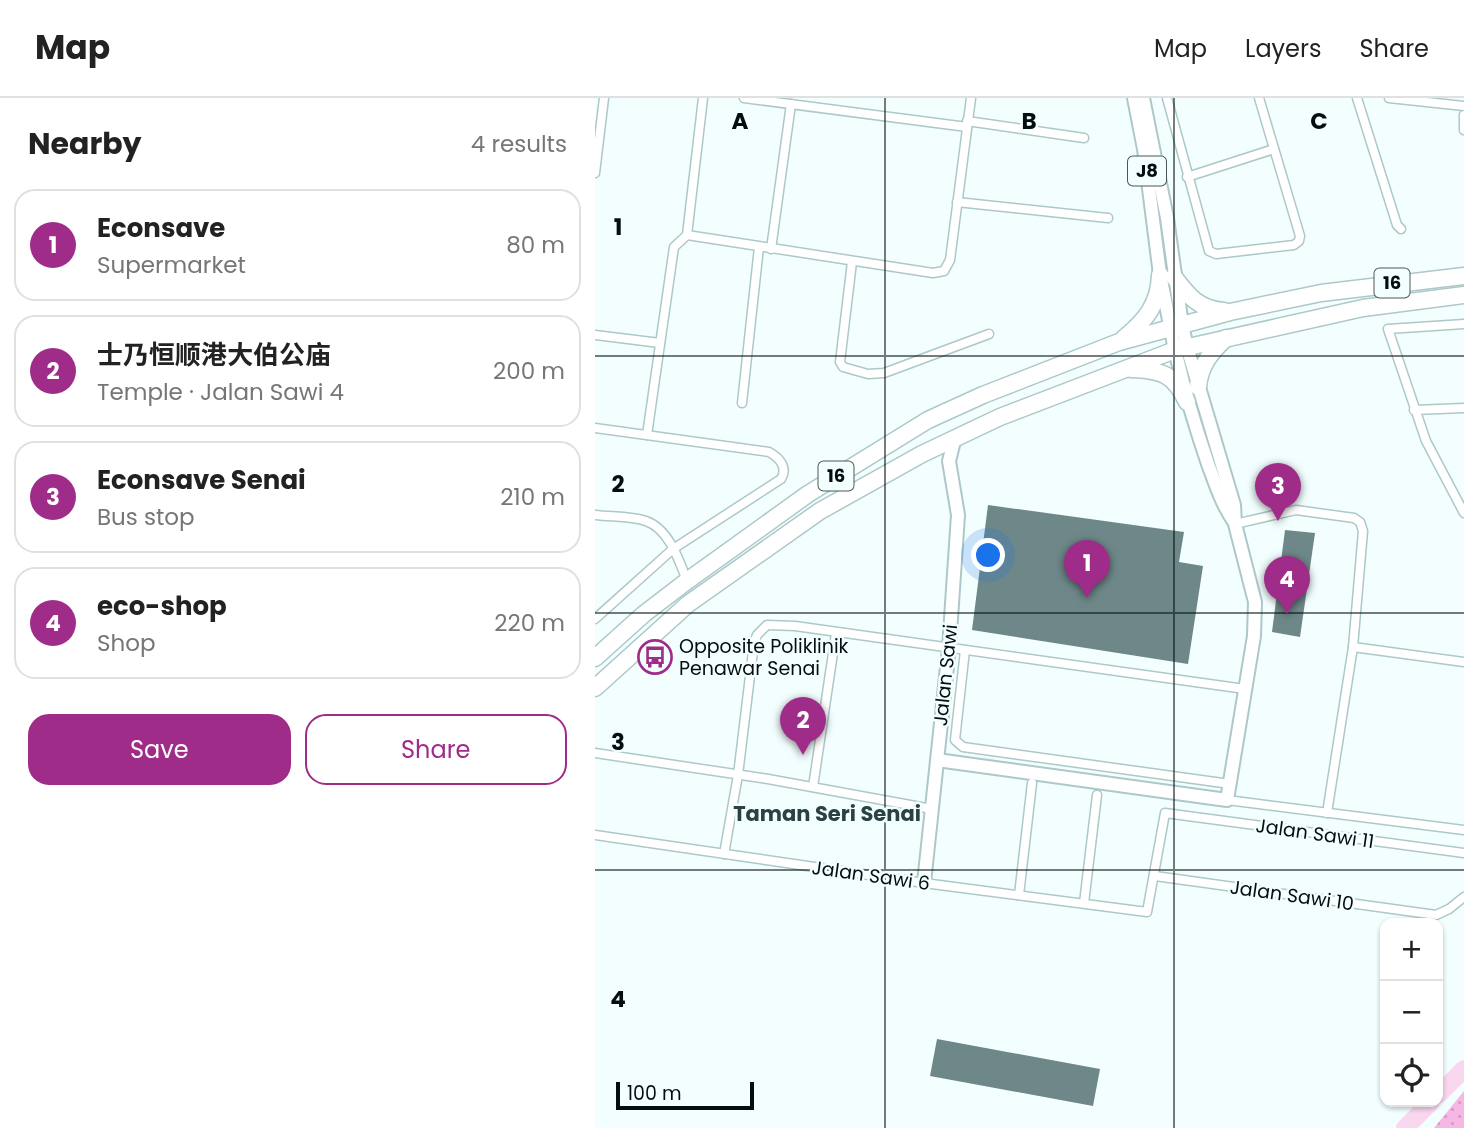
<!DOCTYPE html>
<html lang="en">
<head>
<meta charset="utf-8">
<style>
  :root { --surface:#fff; --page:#f6f6f6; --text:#222; --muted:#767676; --line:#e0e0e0; --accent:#9f2c88 }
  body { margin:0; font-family:Poppins,"Noto Sans SC",sans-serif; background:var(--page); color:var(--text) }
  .controls { position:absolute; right:21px; bottom:21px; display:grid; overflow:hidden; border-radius:14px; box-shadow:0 2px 5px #0004 }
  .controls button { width:63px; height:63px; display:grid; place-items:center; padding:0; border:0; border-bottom:2px solid var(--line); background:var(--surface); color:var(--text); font:35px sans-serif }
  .scale { position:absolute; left:21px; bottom:18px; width:138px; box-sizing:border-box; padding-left:7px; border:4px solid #050e0e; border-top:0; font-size:19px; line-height:24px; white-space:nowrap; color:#050e0e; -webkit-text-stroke:5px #f3fefe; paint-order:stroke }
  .you { position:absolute; left:394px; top:458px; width:24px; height:24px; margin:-18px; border:5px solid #fff; border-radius:50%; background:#1a73e8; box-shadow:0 0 0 10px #1a73e833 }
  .badge { display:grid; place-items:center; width:46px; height:46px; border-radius:50%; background:var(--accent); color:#fff; font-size:23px; font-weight:700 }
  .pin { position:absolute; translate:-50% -58px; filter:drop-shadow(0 2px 4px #0008) }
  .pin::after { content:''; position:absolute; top:37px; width:24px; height:21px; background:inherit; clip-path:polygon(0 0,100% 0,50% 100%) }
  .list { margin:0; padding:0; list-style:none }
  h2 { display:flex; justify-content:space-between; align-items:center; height:91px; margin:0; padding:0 28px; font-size:30px }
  h2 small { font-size:23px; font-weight:400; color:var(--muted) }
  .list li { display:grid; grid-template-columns:46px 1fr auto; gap:21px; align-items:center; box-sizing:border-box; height:112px; margin:0 14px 14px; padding:0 14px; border:2px solid var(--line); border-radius:21px }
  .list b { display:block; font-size:26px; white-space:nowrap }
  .list p { margin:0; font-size:23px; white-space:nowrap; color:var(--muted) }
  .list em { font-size:23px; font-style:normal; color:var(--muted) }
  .actions { display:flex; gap:14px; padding:21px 28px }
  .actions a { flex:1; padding:16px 0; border:2px solid var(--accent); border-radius:21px; text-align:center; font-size:24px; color:var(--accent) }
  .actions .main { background:var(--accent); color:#fff }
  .icon { flex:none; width:38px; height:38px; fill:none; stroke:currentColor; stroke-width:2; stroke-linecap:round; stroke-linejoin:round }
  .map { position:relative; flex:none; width:869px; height:1030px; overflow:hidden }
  header { display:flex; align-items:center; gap:42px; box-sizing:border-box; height:98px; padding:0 35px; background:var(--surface); border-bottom:2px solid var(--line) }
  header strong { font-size:33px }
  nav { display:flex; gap:38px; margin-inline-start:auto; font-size:24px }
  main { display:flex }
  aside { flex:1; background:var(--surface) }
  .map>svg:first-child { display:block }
</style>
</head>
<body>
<header>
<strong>Map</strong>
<nav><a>Map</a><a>Layers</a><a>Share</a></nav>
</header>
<main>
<aside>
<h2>Nearby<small>4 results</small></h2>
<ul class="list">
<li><span class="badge">1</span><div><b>Econsave</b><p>Supermarket</p></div><em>80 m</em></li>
<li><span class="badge">2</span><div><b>士乃恒顺港大伯公庙</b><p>Temple · Jalan Sawi 4</p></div><em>200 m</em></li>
<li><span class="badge">3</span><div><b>Econsave Senai</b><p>Bus stop</p></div><em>210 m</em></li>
<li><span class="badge">4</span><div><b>eco-shop</b><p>Shop</p></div><em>220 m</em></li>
</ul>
<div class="actions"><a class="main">Save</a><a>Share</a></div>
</aside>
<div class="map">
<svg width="869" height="1030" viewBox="0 0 869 1030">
  <defs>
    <pattern id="grass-dots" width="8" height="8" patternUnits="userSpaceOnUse" patternTransform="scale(1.75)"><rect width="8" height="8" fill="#f7b7e5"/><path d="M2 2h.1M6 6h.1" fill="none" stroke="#d29cc3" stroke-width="1.8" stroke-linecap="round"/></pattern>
  </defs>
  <rect width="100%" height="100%" fill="#f3fefe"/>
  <!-- grass -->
  <polygon fill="url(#grass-dots)" points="869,993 869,1030 839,1030"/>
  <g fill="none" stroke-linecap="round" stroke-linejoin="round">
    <!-- river -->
    <g stroke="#f9d7ee" stroke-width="18">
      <polyline points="843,997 869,971"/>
      <polyline points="810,1030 836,1004"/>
    </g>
  </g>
  <!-- building -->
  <g fill="#6e8889">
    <polygon points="393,407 589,434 584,464 608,468 593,566 377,532"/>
    <polygon points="690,432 720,435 705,539 677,534"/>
    <polygon points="342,941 505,971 498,1008 335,978"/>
  </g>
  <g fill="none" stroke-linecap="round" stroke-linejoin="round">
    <!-- street casing -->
    <g stroke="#adc8c9" stroke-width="11">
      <g id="street">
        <polyline points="149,0 372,29"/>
        <polyline points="572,0 614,153 621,156 699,147 704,143 705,138 664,0"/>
        <polyline points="762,0 802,127 806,131"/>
        <polyline points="794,0 869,8"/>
        <polyline points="869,17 869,32"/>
        <polyline points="372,23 489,40"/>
        <polyline points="0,75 9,0"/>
        <polyline points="592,79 679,51"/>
        <polyline points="362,104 513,120"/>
        <polyline points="92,137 338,175 349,173 355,162 376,0"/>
        <polyline points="176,151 196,6"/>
        <polyline points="257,164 245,264 248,269 273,276 289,275 394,236"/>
        <polyline points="869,226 793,231 831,343 869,415"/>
        <polyline points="0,237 65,245"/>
        <polyline points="147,305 164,149"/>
        <polyline points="819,312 869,310"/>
        <path d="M0,330L174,354C185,360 193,370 186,381L78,451L0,521"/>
        <polyline points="52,337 79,149 92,137 108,0"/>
        <path d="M0,417C16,419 36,418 51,423C74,431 84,462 92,483"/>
        <polyline points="640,426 701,412 759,420 765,424 768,433 758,549 732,715"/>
        <polyline points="758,549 869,564"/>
        <polyline points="370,552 360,642 368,649 635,686"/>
        <polyline points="0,655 173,681 337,711"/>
        <polyline points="218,689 241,535"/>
        <polyline points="632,702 869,732"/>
        <polyline points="0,737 329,785 552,814 570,715 869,755"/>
        <polyline points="129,756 143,677 159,545 162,537 172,527 200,528 650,591"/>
        <polyline points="560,778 841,817 854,811 869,799"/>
        <polyline points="424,797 437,685"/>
        <polyline points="489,805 502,697"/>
      </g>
    </g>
    <!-- secondary casing -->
    <g stroke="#adc8c9" stroke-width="16">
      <g id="secondary">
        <path d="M580,252C589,291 600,328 613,366C621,387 627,407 640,425"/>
        <polyline points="342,662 632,702 659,538 660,504 640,426 639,407 592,249"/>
        <polyline points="329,785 354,550 363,417 354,363 360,339"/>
      </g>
    </g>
    <!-- primary casing -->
    <g stroke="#adc8c9" stroke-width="16">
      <g id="primary">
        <polyline points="539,0 549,51 565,177 580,252"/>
        <polyline points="548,0 572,120 587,227 592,249"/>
      </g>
    </g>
    <!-- highway casing -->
    <g stroke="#adc8c9" stroke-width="19">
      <g id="highway">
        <path d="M579,179C594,199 604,211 629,213"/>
        <path d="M528,241C550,223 564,207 565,177"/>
        <path d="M536,271C567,272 579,276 592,304"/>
        <path d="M603,289C605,267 616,254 631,240"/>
        <polyline points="0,560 49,516 92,483 213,396 333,322 388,297 524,244 635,214 726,195 869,178"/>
        <polyline points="0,590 93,506 225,413 327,356 405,319 580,252 768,210 869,197"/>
      </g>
    </g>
    <!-- street -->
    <use href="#street" stroke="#fff" stroke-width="8"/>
    <!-- secondary -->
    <use href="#secondary" stroke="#fff" stroke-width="12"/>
    <!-- primary -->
    <use href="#primary" stroke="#fff" stroke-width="12"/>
    <!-- highway -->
    <use href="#highway" stroke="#fff" stroke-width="16"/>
  </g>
  <!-- grid -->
  <path fill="none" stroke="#050e0e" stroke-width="2" stroke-opacity="0.55" d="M290,0V1030M579,0V1030M0,258H869M0,515H869M0,772H869"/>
  <!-- icons -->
  <defs>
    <g id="bus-ring" transform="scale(1.75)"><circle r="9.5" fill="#f3fefe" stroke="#9f2c88" stroke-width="1.5"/><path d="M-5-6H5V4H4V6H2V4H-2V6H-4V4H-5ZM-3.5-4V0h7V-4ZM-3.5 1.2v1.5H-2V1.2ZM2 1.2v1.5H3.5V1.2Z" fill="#9f2c88"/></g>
  </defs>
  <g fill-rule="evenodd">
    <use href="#bus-ring" x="60" y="559"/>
  </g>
  <g text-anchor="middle" stroke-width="5" stroke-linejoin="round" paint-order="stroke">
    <!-- shield labels -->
    <g fill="#f3fefe" stroke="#4c5656" stroke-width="2">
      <rect x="533" y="58.5" width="38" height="29" rx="5"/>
      <rect x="779.5" y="170.5" width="35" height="29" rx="5"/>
      <rect x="223.5" y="363.5" width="35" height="29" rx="5"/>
    </g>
    <g font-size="18" font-weight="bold" fill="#050e0e">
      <text x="552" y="79">J8</text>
      <text x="797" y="191">16</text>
      <text x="241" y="384">16</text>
    </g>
    <!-- poi labels -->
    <g font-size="19" fill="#050e0e" stroke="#f3fefe" text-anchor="start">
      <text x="84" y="555">Opposite Poliklinik<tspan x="84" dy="22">Penawar Senai</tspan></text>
    </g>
    <!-- street labels -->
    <g font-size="19" fill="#050e0e" stroke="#f3fefe">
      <text transform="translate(350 577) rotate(-84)" y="7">Jalan Sawi</text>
      <text transform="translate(720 735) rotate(8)" y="7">Jalan Sawi 11</text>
      <text transform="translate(276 777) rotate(8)" y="7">Jalan Sawi 6</text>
      <text transform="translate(697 797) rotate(8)" y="7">Jalan Sawi 10</text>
    </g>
    <!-- neighbourhood labels -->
    <g font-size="21" font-weight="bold" fill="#2a4243" stroke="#f3fefe">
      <text x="232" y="723">Taman Seri Senai</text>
    </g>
  </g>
  <g font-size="23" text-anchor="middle" font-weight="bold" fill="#050e0e" stroke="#f3fefe" stroke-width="5" stroke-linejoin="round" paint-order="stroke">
    <text x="145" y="31">A</text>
    <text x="434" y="31">B</text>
    <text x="724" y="31">C</text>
    <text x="23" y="137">1</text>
    <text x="23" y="394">2</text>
    <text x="23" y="652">3</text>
    <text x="23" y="909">4</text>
  </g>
</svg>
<div class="controls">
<button>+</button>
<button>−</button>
<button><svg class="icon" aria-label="locate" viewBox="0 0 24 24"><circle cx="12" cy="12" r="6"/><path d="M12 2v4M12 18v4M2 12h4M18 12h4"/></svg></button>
</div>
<div class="scale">100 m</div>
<div class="you"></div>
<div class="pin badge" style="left:492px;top:500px">1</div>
<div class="pin badge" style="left:208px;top:657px">2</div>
<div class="pin badge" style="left:683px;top:423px">3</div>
<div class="pin badge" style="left:692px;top:516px">4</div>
</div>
</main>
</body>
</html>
